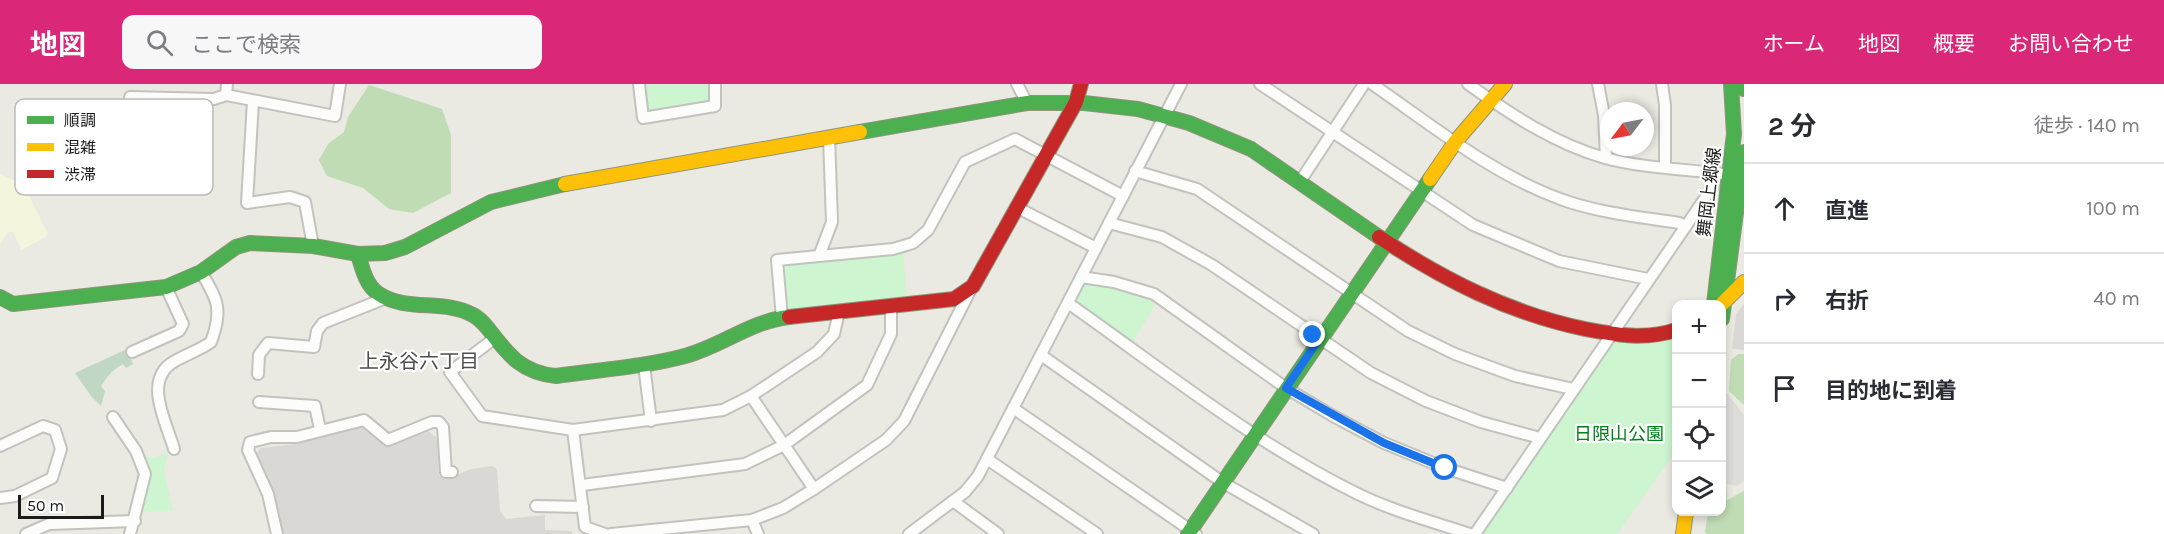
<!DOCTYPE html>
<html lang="ja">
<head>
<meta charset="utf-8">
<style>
  :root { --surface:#fff; --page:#f7f7f7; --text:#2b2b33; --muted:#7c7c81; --line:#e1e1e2; --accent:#db2777 }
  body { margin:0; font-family:Karla,"Noto Sans JP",sans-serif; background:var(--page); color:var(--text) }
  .controls { position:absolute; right:18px; bottom:18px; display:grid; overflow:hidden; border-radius:12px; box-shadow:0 3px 9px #0003 }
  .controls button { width:54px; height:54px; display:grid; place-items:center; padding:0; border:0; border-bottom:2px solid var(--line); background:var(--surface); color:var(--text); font:30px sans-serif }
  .compass { position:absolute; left:1600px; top:18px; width:54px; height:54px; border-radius:50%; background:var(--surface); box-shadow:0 3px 9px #0003; rotate:238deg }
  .scale { position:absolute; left:18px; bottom:15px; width:86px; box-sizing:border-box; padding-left:6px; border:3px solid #1b1b1b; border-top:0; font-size:16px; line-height:21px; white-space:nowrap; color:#1b1b1b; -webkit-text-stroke:4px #fff; paint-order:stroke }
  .stop { position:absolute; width:18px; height:18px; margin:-14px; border:4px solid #1a73e8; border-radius:50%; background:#fff }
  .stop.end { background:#1a73e8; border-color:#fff; box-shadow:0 2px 6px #0008 }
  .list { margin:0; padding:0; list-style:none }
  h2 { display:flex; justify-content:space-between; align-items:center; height:78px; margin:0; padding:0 24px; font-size:26px }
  h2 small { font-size:20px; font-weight:400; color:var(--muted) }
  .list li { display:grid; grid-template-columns:39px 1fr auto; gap:18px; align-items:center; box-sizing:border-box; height:90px; padding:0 24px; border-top:2px solid var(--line) }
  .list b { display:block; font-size:22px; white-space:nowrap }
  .list em { font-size:20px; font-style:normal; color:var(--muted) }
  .icon { flex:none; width:33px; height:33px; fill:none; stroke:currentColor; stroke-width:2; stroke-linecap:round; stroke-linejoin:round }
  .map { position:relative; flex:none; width:1744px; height:450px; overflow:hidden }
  header { display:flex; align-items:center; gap:36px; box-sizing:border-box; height:84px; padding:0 30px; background:var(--accent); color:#fff }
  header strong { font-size:28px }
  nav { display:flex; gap:33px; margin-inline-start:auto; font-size:21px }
  .search { width:420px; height:54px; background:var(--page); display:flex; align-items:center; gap:15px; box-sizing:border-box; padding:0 21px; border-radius:12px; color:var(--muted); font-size:22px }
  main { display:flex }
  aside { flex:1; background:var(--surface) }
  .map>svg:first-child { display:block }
</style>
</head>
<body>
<header>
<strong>地図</strong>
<div class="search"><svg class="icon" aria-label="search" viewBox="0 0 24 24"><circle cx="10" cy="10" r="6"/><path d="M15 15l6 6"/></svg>ここで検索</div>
<nav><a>ホーム</a><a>地図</a><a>概要</a><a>お問い合わせ</a></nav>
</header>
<main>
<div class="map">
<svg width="1744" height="450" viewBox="0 0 1744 450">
  <rect width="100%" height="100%" fill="#eae9e2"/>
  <!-- residential -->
  <g fill="#d9d8d4">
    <polygon points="1744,220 1744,266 1732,265 1736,230"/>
    <polygon points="361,343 382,357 384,362 427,346 437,354 439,392 452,393 471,385 492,382 497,385 500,427 506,435 545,431 545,446 572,447 572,450 281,450 273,408 256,371 260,364 296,360"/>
  </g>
  <!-- education -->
  <polygon fill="#f3f5dc" points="0,90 24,101 48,150 46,153 21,166 13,148 9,148 0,160"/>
  <!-- forest -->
  <g fill="#c0dcb5">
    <polygon points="369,1 442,25 451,51 451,109 413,129 389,125 363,104 327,92 319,76 328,60 344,48 348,33"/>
    <polygon points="1738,270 1744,270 1744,321 1729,307 1731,276"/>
    <polygon points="1722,383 1726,389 1727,416 1744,407 1744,450 1706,450 1705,447 1708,428 1722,428"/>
  </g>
  <!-- cemetery -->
  <path fill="#c0d7c3" d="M127,265L133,280L126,284L123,280C112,286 108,292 101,302L105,307L101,322L91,312L75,289Z"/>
  <!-- park -->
  <g fill="#cdf5d0">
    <polygon points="645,0 709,0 710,17 648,27"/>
    <polygon points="903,169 907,216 787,229 783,180"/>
    <path d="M1085,198C1107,202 1138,204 1156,219L1133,258L1073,216Z"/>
    <polygon points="1676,255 1676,367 1617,450 1482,450 1610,261 1619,257 1649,260"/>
    <polygon points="168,369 164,386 173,427 141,428 148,391 142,372 154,374"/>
  </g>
  <!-- parking -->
  <polygon fill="#dcdcd9" points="1725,307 1744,331 1744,397 1737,402 1722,399"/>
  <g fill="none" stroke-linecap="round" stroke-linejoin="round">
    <!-- street casing -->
    <g stroke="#c2c2bf" stroke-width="14">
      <g id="street">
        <polyline points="227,0 226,11 335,32 340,0"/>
        <polyline points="639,0 643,34 715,22 715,0"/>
        <polyline points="1017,0 1027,19"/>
        <polyline points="1260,0 1473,141 1559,177 1648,195"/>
        <path d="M1372,0C1433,42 1493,91 1563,116C1600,129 1640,133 1679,139L1685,142"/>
        <path d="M1468,0C1510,30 1555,60 1605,74C1642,84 1684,85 1723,90"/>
        <polyline points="1598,0 1604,31 1606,74"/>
        <polyline points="1662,0 1665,21 1665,83"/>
        <polyline points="130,13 214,15 226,11"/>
        <polyline points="253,17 247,119 290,113 305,118 313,162"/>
        <polyline points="1135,87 1197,105 1408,247 1455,270 1515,292 1573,305"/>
        <polyline points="1299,99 1364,0"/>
        <polyline points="1016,123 1096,164"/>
        <polyline points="1109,139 1162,153 1212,181 1371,289 1426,317 1481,338 1540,354"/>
        <polyline points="819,172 832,138 829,53"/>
        <polyline points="1081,193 1114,198 1154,210 1286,304 1333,332 1384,359 1445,384 1507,404"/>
        <path d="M1068,219C1162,285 1254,359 1358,410C1393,427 1433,438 1470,450"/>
        <polyline points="782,234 777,176 893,165 913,159 928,146 965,78 1015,55 1123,112"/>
        <polyline points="495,254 450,288 482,332 573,346 723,326 751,312 817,268 834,250 839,228"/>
        <polyline points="132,268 179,247 183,240 166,203"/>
        <polyline points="1041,271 1222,398 1313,450"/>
        <polyline points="644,281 651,337"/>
        <polyline points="258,290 259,271 268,259 314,263 317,247 323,239 386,214"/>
        <polyline points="751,312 814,405"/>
        <polyline points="259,318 315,322 320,345"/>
        <polyline points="1013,324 1196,450"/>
        <polyline points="113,333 136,367 145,390 130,450"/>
        <polyline points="573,346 585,443 605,450"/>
        <polyline points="0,362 43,342 55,346 61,365 52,394 15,412 0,414"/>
        <path d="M174,365C166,337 142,295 175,277C187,270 200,266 211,258C223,226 218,216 201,188"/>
        <polyline points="987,375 1097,450"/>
        <polyline points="582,401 745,380 784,361 867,301 891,250 891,223"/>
        <polyline points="953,417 998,450"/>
        <polyline points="536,422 583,423"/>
        <polyline points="752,436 758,450"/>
        <polyline points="26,450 49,440 135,437"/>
        <polyline points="277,450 268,410 248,366 250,358 271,353 297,353 364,336 388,356 432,338 439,338 443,343 446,388 452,388"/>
        <polyline points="611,450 752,436 783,424 814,405 886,356 904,337 971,205"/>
        <polyline points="909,450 965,408 978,392 1181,0"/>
        <polyline points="1475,450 1712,104 1717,89"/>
      </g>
    </g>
    <!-- fast casing -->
    <g stroke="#90947b" stroke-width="16">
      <g id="fast">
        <polyline points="1743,0 1744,5"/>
        <polyline points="860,48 1027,19 1084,19 1138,25 1189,39 1251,65 1379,153"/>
        <path d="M358,170C362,184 366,202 379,210C407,228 444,215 473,231C481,235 485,241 490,247C509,272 523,289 556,292C598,286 644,283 685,272C722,262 751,237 789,233"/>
        <polyline points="0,213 13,220 166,203 201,188 236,163 250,159 313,162 358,170 385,169 405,163 491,118 565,100"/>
        <polyline points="1714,220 1734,50 1731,0"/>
        <polyline points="1722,235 1744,68"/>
        <polyline points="1188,450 1430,95"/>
      </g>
    </g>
    <!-- slow casing -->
    <g stroke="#90947b" stroke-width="16">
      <g id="slow">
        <polyline points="1430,95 1456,57 1505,0"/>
        <polyline points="565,100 860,48"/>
        <polyline points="1723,219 1744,198"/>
        <polyline points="1683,450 1686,428"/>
      </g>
    </g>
    <!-- jam casing -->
    <g stroke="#90947b" stroke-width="16">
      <g id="jam">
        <path d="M1379,153C1444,196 1509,229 1585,245C1616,251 1646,256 1676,246"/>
        <polyline points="789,233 954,215 973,202 1076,18 1081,0"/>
      </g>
    </g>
    <!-- street -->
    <use href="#street" stroke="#fcfcfb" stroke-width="10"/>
    <!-- fast -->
    <use href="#fast" stroke="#4caf50" stroke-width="14"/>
    <!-- slow -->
    <use href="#slow" stroke="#ffc107" stroke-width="14"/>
    <!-- jam -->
    <use href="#jam" stroke="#c62828" stroke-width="14"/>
  </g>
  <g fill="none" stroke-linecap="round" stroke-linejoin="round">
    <!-- route -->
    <polyline stroke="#1a73e8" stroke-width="8" points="1313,251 1319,255 1286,304 1384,359 1445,384"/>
  </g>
  <g text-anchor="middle" stroke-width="4.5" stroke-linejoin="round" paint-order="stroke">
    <!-- street labels -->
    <g font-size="18" fill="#1b1b1b" stroke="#fff">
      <text transform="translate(1709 108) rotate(-83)" y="6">舞岡上郷線</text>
    </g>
    <!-- park labels -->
    <g font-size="18" fill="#028018" stroke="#fff">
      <text x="1619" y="356">日限山公園</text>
    </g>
    <!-- neighbourhood labels -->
    <g font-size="20" fill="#4e4e4e" stroke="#fff">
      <text x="419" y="284">上永谷六丁目</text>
    </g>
  </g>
  <!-- legend -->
  <rect x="15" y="15" width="198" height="96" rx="9" fill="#fff" stroke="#bbb" stroke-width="1.5"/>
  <rect x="27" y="32" width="27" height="8" fill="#4caf50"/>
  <rect x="27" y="59" width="27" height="8" fill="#ffc107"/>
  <rect x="27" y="86" width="27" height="8" fill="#c62828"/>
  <g font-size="16" fill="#1b1b1b">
    <text x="64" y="42">順調</text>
    <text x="64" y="69">混雑</text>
    <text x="64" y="96">渋滞</text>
  </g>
</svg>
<div class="controls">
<button>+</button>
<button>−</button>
<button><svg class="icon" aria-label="locate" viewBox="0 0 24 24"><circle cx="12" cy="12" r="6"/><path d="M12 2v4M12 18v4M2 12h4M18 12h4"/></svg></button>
<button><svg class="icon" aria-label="layers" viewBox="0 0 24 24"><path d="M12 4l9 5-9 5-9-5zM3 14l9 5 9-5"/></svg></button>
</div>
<svg class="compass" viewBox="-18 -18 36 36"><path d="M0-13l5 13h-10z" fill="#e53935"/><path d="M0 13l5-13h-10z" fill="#7c7c81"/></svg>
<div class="scale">50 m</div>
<div class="stop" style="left:1445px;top:384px"></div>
<div class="stop end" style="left:1313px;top:251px"></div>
</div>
<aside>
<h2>2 分<small>徒歩 · 140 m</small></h2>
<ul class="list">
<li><svg class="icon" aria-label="ahead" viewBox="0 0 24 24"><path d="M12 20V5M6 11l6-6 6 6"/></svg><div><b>直進</b></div><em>100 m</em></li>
<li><svg class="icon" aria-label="right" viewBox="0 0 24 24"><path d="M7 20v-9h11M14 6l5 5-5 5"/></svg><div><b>右折</b></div><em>40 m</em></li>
<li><svg class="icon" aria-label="arrive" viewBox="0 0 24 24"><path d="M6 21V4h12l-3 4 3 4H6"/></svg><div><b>目的地に到着</b></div></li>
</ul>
</aside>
</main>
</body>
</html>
